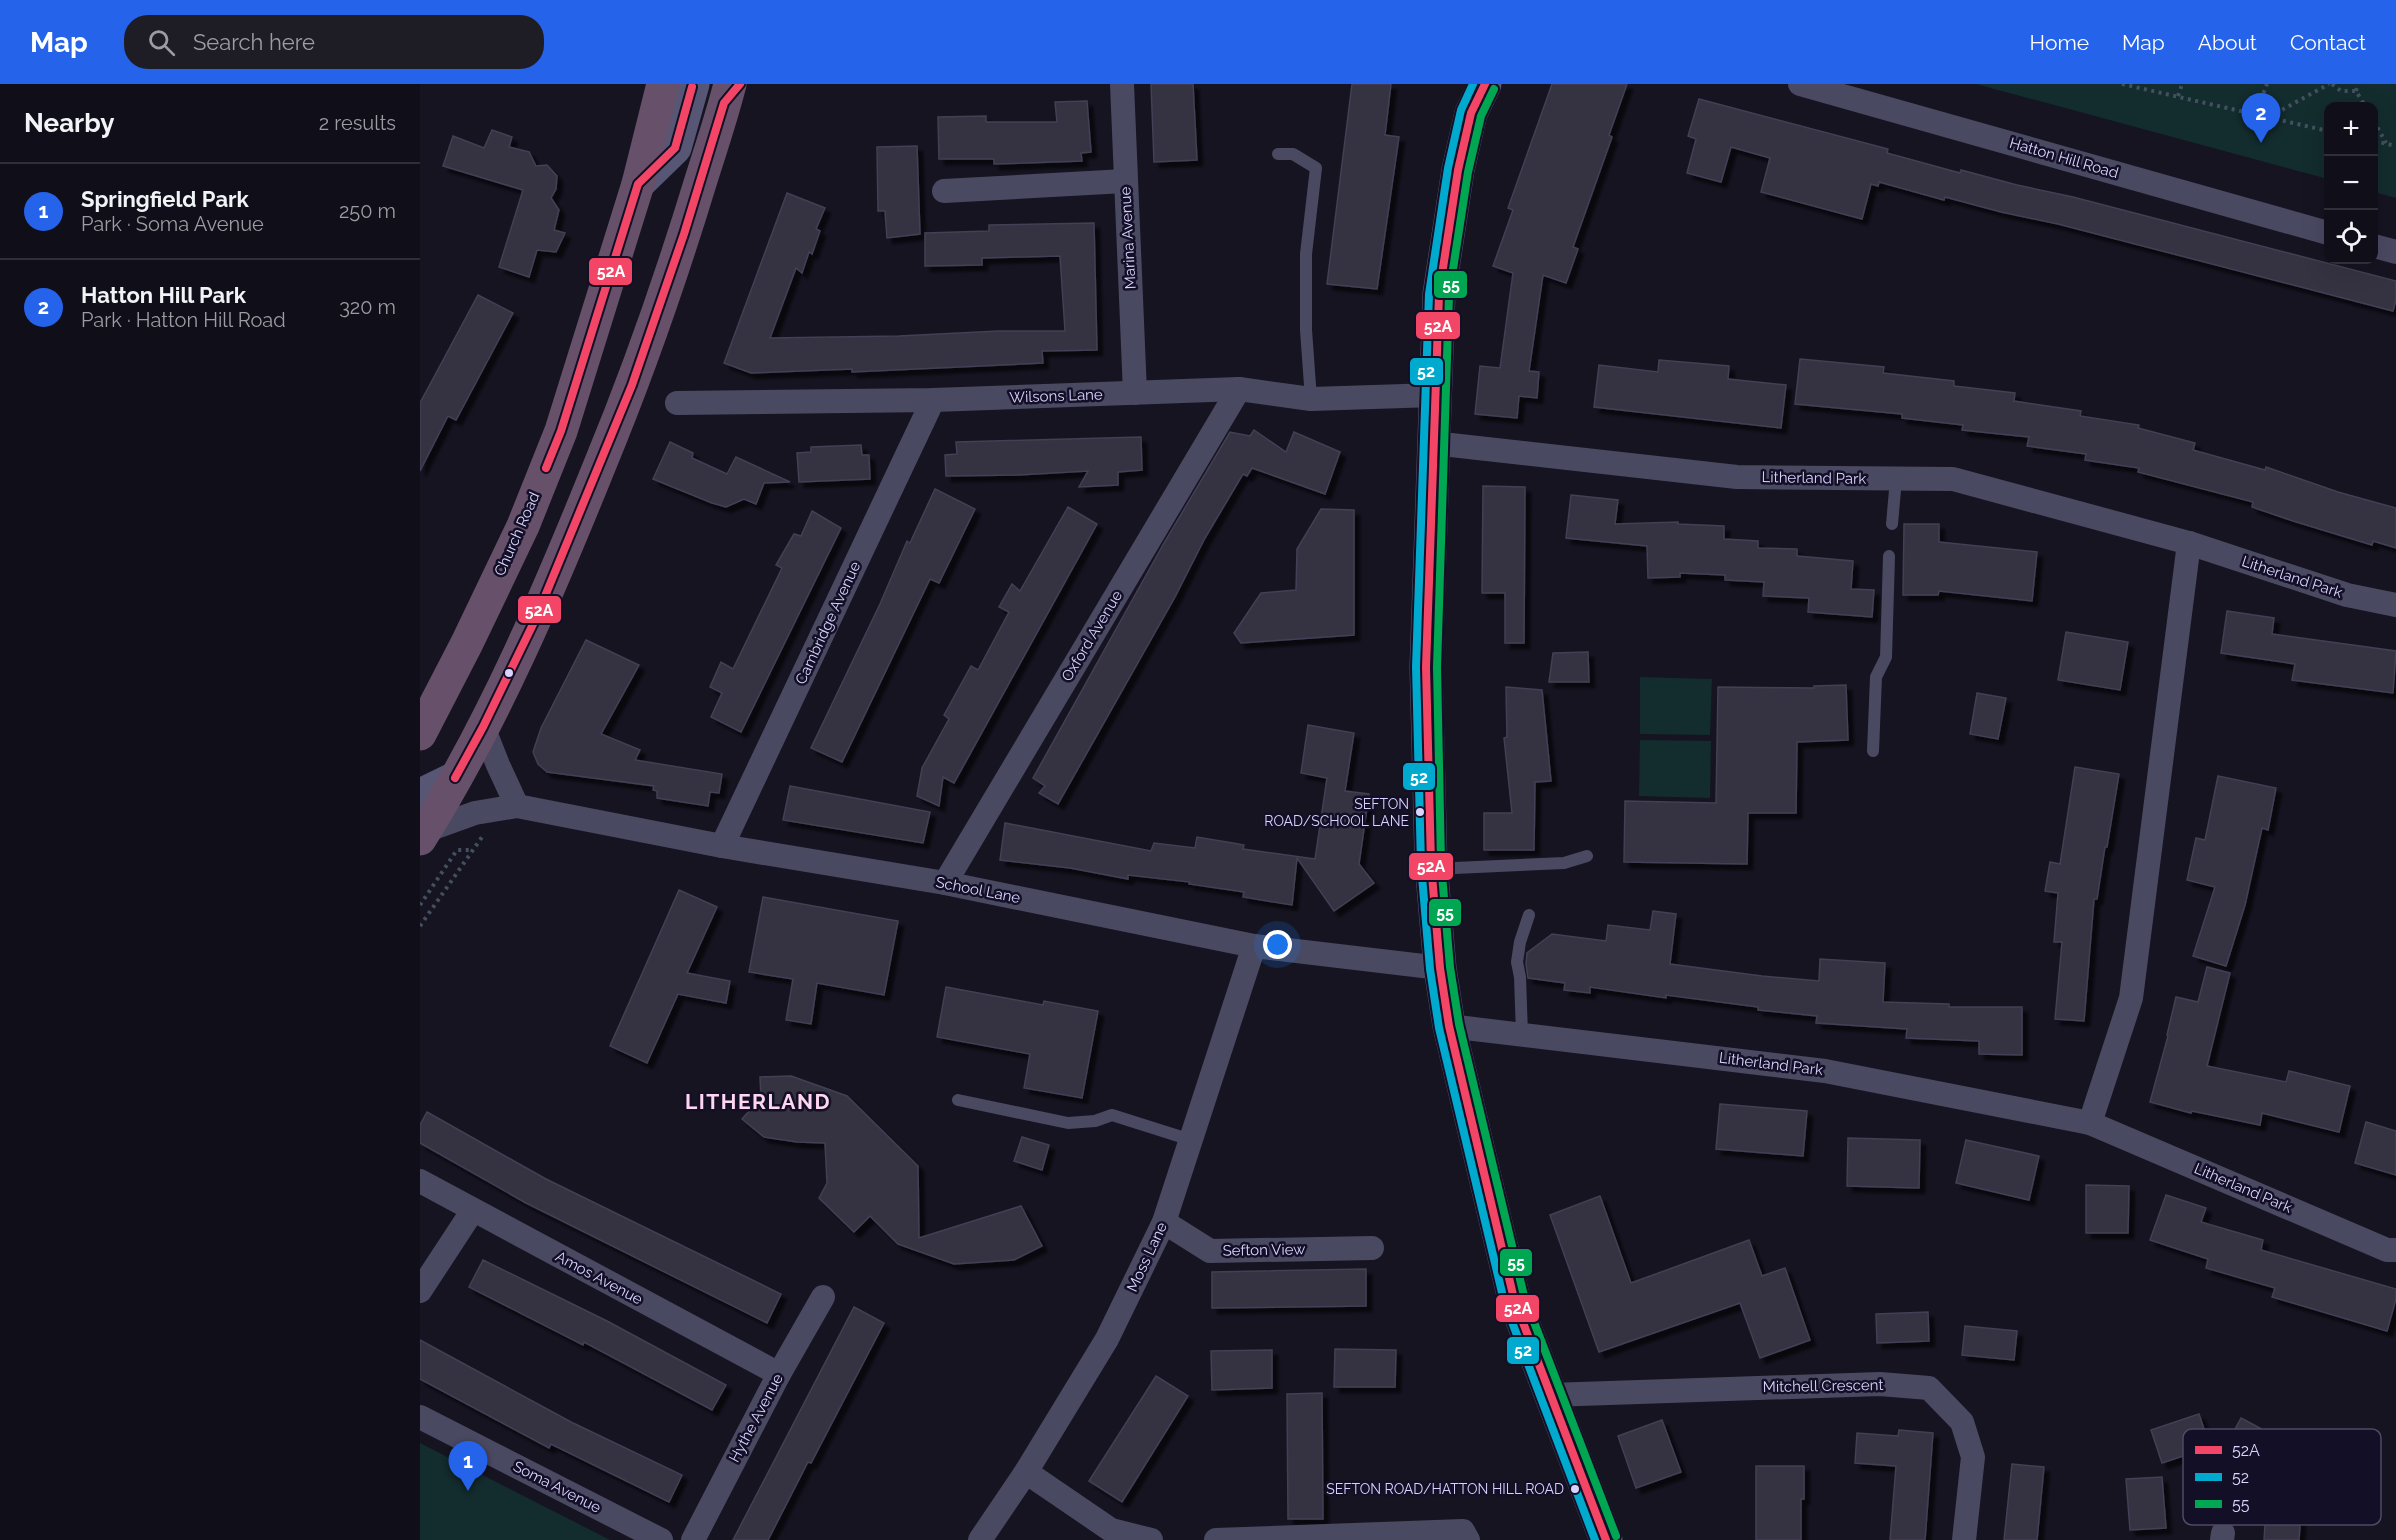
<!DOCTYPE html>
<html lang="en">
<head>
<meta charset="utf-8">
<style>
  :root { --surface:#100f19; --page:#1e1d26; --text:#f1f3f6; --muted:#9c9ca2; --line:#302f38; --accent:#2563eb }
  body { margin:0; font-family:Raleway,sans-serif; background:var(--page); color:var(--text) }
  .controls { position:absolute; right:18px; top:18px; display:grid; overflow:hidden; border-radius:12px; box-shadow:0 6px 24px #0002 }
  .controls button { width:54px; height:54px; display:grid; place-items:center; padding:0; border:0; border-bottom:2px solid var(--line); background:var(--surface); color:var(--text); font:30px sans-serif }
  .you { position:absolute; left:858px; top:861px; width:21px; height:21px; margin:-15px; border:4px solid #fff; border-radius:50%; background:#1a73e8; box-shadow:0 0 0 9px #1a73e833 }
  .badge { display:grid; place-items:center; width:39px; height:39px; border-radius:50%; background:var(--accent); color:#fff; font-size:20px; font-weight:700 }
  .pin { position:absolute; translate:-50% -50px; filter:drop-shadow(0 2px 3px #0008) }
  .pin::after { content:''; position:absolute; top:32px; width:21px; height:18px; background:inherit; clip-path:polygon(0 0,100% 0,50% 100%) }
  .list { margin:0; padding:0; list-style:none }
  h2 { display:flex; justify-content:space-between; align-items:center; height:78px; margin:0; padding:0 24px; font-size:26px }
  h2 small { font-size:20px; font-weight:400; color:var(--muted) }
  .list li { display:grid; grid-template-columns:39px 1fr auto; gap:18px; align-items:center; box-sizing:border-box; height:96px; padding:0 24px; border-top:2px solid var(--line) }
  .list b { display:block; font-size:22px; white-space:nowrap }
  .list p { margin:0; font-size:20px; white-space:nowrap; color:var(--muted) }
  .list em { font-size:20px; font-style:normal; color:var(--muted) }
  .icon { flex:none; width:33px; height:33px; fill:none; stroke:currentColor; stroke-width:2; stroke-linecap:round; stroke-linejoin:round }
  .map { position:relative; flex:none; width:1976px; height:1456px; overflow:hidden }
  header { display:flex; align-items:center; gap:36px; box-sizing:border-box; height:84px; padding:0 30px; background:var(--accent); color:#fff }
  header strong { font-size:28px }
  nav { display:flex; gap:33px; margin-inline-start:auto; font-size:21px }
  .search { width:420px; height:54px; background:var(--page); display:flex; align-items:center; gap:15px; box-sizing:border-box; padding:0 21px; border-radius:24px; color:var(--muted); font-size:22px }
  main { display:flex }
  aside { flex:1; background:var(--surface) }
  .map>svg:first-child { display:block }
</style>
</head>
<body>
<header>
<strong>Map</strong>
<div class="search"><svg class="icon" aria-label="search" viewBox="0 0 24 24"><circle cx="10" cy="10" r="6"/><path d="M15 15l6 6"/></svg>Search here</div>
<nav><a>Home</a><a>Map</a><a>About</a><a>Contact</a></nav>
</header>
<main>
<aside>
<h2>Nearby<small>2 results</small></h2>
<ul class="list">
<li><span class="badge">1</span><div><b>Springfield Park</b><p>Park · Soma Avenue</p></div><em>250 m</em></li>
<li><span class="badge">2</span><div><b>Hatton Hill Park</b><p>Park · Hatton Hill Road</p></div><em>320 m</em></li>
</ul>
</aside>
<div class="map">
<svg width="1976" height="1456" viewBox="0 0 1976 1456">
  <defs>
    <filter id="shadow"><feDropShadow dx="5.5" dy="5.5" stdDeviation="1.5" flood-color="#0009"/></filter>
  </defs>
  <rect width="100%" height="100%" fill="#161421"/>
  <!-- green -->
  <g fill="#132c2d">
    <polygon points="1556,0 1976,0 1976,114 1954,108 1954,22 1908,22 1908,95"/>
    <polygon points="1220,593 1292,595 1290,651 1220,650"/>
    <polygon points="1220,656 1291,657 1290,714 1219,712"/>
    <polygon points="0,1359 190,1456 0,1456"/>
  </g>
  <!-- building -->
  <g fill="#343243" stroke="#433f54" stroke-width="1.5" filter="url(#shadow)">
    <polygon points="731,0 773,0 777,76 734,78"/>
    <polygon points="932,0 971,0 965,51 979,53 957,205 907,200"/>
    <polygon points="1132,0 1207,0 1189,51 1192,53 1153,163 1158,165 1146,199 1123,191 1109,287 1119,288 1117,314 1099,312 1097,334 1055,330 1060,282 1080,284 1093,189 1073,182 1093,126 1088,124"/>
    <polygon points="1279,15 1468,65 1467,69 1540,89 1541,86 1597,101 1653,113 1976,197 1976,216 1973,227 1638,140 1581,128 1525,113 1524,116 1459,98 1458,102 1451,100 1442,135 1341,108 1350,74 1311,63 1301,98 1267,89 1276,55 1268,52"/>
    <polygon points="667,17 671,68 661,69 662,77 574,80 574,75 519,75 518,33 566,32 566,38 637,38 635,18"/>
    <polygon points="72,46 92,53 89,63 109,68 116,82 127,81 137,92 136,105 131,114 139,126 134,146 145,149 136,168 117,166 109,193 79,183 103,106 23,82 33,52 64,64"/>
    <polygon points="497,62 500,150 467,154 465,127 458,127 457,63"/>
    <polygon points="367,109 405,124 396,145 400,147 392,170 389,168 382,189 376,184 350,254 479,252 579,247 645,247 640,172 562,174 562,181 505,182 505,149 569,147 569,141 674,139 677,266 622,267 623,279 432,288 432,285 331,289 304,279"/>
    <polygon points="58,211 93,229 36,336 28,332 0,387 0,319"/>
    <polygon points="1380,275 1464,283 1463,289 1534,297 1534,302 1595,309 1594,317 1661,327 1660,332 1719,341 1718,344 1775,359 1773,366 1845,386 1846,383 1918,408 1976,424 1976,464 1953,457 1952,461 1873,437 1832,423 1833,418 1718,388 1719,384 1665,376 1666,370 1607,362 1609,353 1542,346 1543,341 1482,334 1482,330 1375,320"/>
    <polygon points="1239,276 1309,282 1308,295 1366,301 1361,344 1174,323 1179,281 1238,288"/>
    <polygon points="834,346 866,368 874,348 920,368 905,410 832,384 827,392 823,390 785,454 755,513 638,720 619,709 625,702 613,694 744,459 810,348 830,352"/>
    <polygon points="721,353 722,386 698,388 698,401 659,403 668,387 598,391 526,392 525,371 537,370 536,358"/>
    <polygon points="250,358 273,369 272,374 307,390 316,373 370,398 344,399 336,420 324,415 306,423 292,419 233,395"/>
    <polygon points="441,361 442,371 449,371 450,395 379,398 377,369 391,368 391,363"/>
    <polygon points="1063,402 1105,403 1104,559 1085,559 1085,509 1062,509"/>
    <polygon points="515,405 555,425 519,499 510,495 422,678 391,664 460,520 487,457 490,459"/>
    <polygon points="1151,411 1198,416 1195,440 1258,438 1258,440 1304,442 1304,455 1338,457 1338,464 1377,465 1377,472 1433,477 1431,505 1454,506 1452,533 1388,528 1389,514 1343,512 1344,498 1305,496 1305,491 1260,489 1260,493 1228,494 1227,462 1146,454"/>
    <polygon points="648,423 677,440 534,699 523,693 519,722 497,712 502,684 529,635 524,631 551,582 558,586 589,528 579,523 592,500 600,507"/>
    <polygon points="901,425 934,426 934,551 821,559 814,549 841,509 876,506 877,465"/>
    <polygon points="392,427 421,444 321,648 291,633 302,609 290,603 301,578 313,585 362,484 356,481 374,450 381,452"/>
    <polygon points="1484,440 1519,440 1519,458 1617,468 1612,517 1519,507 1518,511 1483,511"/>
    <polygon points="1807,527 1854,534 1852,550 1976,567 1973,609 1872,596 1875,580 1801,569"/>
    <polygon points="1646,548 1708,558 1700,606 1638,596"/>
    <polygon points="166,556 219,581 181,650 220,666 215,676 302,690 299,709 290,708 288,722 237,714 237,707 233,706 234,702 127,688 118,680 113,668 121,644"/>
    <polygon points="1168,568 1169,598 1129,598 1133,569"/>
    <polygon points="1426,601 1428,656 1377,658 1376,729 1328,729 1327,780 1204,778 1205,717 1296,719 1298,603 1394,604 1394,602"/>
    <polygon points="1086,603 1122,606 1131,697 1115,698 1114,766 1064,766 1064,729 1092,729 1084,654 1087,653"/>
    <polygon points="1557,609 1586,614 1578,655 1550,650"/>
    <polygon points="888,641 934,649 925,707 949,710 939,780 954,799 914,827 877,774 872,821 823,813 824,808 769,800 770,798 708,791 708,795 650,784 580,776 585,739 731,767 734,759 775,764 777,753 813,759 824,761 823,765 895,775 907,694 881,689"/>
    <polygon points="1655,683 1699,690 1687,763 1685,763 1677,815 1674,815 1664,937 1635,935 1642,858 1634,858 1638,809 1625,807 1630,778 1640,780"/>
    <polygon points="1798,692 1856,704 1848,746 1842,744 1825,821 1806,882 1773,872 1795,803 1767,796 1776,754 1785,756"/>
    <polygon points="370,702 510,728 503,759 363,736"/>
    <polygon points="259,806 297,823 267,889 310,897 306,919 258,910 227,979 190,962"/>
    <polygon points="343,813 478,837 464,911 397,899 391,940 366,936 373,895 329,888"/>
    <polygon points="1233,827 1256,830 1250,880 1342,892 1399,897 1400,875 1465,879 1463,918 1529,920 1529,923 1602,923 1602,971 1559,970 1559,957 1486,954 1487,945 1396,939 1397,932 1338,926 1338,923 1246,911 1246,914 1170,903 1170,909 1144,906 1145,899 1108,894 1106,880 1107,869 1132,850 1186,857 1188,841 1230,846"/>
    <polygon points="1787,883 1810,889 1787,982 1866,998 1869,987 1930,1002 1919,1048 1842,1029 1840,1041 1772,1027 1771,1029 1730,1018 1748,952 1747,951 1756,913 1778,918"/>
    <polygon points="526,903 623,921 624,917 678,927 662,1014 604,1004 610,970 517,953"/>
    <polygon points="371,992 427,1012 498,1082 499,1154 601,1122 622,1162 594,1176 534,1180 478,1160 450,1132 434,1148 399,1114 407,1099 405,1059 377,1058 344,1053 322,1035 341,1014 340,993"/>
    <polygon points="1300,1020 1387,1027 1383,1072 1296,1065"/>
    <polygon points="7,1028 126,1095 361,1210 347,1239 106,1119 0,1059 0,1041"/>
    <polygon points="1946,1038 1976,1047 1976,1091 1935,1079"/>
    <polygon points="602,1053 629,1061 622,1086 594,1077"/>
    <polygon points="1428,1054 1500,1056 1499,1104 1427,1102"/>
    <polygon points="1546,1056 1619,1072 1609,1116 1536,1099"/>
    <polygon points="1666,1101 1709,1102 1708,1149 1666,1149"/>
    <polygon points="1746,1111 1786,1124 1781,1138 1843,1156 1841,1166 1976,1205 1976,1215 1967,1247 1852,1213 1855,1204 1786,1184 1788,1175 1730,1156"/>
    <polygon points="1180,1112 1211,1199 1329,1156 1342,1192 1365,1184 1390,1256 1340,1274 1320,1219 1179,1268 1130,1131"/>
    <polygon points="63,1176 187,1237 306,1301 292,1326 164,1258 163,1261 49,1203"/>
    <polygon points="946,1185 946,1222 792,1224 792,1188"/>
    <polygon points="434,1223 464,1239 391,1379 388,1378 348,1456 313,1456"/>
    <polygon points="1508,1228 1509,1257 1457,1259 1456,1230"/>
    <polygon points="1545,1242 1597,1247 1594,1276 1542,1271"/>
    <polygon points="0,1256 151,1338 262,1391 249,1418 131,1360 129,1364 0,1295"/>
    <polygon points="915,1265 976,1266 975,1303 914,1303"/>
    <polygon points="852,1266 852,1304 792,1306 791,1267"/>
    <polygon points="736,1292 768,1312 702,1418 669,1397"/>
    <polygon points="902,1309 903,1435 868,1435 867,1310"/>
    <polygon points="1779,1330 1790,1363 1742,1379 1731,1346"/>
    <polygon points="1821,1334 1866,1358 1850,1389 1804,1366"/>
    <polygon points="1242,1336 1261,1388 1216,1404 1198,1352"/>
    <polygon points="1479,1346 1513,1349 1505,1456 1470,1456 1476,1382 1435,1379 1437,1349 1478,1352"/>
    <polygon points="1592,1380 1624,1383 1617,1456 1584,1456"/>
    <polygon points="1336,1382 1384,1382 1384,1415 1381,1415 1381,1456 1336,1456"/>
    <polygon points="1742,1393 1746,1444 1710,1446 1706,1395"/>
    <polygon points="1847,1410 1882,1412 1879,1456 1844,1456"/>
  </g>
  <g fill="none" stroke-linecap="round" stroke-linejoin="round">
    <!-- path -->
    <g stroke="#44505f" stroke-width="4" stroke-dasharray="3 4.5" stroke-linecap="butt">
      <polyline points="1702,0 1908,47"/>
      <polyline points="1912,0 1921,7 1936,7 1945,22"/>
      <polyline points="1936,7 1938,0"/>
      <polyline points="1758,12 1762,0"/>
      <polyline points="1835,30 1847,0"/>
      <polyline points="1849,33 1909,0"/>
      <polyline points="1954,37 1966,59"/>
      <polyline points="1954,57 1976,62"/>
      <polyline points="0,821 37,766 52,766"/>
      <polyline points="0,842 62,753"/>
    </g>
    <!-- lane -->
    <g stroke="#4a4962" stroke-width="12">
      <polyline points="858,70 873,70 896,84 886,170 886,246 891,315"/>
      <polyline points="1472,440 1476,395"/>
      <polyline points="1453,667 1456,593 1466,573 1469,472"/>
      <polyline points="1013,785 1144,779 1167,772"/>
      <polyline points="1102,950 1100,893 1097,878 1100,858 1109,831"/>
      <polyline points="538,1016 648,1039 675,1037 692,1031 771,1056"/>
    </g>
    <!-- street -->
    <g stroke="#4a4962" stroke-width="24">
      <polyline points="702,0 715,309"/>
      <polyline points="1380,0 1908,149"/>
      <polyline points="524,107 705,97"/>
      <polyline points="1954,162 1976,168"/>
      <polyline points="257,319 513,316 819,305 891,315 1015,311"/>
      <polyline points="1013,359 1317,393 1533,395 1769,459 1927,511 1976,521"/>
      <polyline points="63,643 78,681 97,722"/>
      <polyline points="5,747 55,729 97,722 302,762 525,799 834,862 1020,884"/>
      <polyline points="302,762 513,316"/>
      <polyline points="525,799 819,305"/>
      <polyline points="1029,942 1405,987 1670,1039 1967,1166 1976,1166"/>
      <polyline points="1670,1039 1711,914 1769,459"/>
      <polyline points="0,1097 359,1290"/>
      <polyline points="744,1138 790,1167 952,1164"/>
      <polyline points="0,1207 53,1126"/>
      <polyline points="1130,1311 1460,1300 1509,1304 1542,1338 1553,1373 1544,1456"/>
      <polyline points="0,1333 241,1456"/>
      <polyline points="606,1388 691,1446 731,1456"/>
      <polyline points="273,1456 359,1290 403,1213"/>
      <polyline points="560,1456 606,1388 687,1255 744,1138 834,862"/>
      <polyline points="796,1456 1043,1447 1048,1456"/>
      <polyline points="1802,1456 1803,1449"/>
    </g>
    <!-- secondary -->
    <g stroke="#575674" stroke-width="33">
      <polyline points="1065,0 1051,29 1038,86 1019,210 1006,583 1011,780 1020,884 1029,942 1094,1215 1186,1456"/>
      <polyline points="218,100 255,64 273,0"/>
      <polyline points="0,711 35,694"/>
    </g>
    <!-- highway -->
    <g stroke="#67516a" stroke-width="33">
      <polyline points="0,650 47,559 103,442 141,347 218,100 243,0"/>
      <path d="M0,755C74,637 129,507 181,378C219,286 252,191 281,96C291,64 302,32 310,0"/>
    </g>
    <!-- bus-1 casing -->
    <g stroke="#130f26" stroke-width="12">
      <g id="bus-1">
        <polyline points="1065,0 1051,29 1038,86 1019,210 1006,583 1011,780 1020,884 1029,942 1094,1215 1186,1456"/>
        <polyline points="126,384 141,347 218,100 255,64 272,3"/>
        <polyline points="35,694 63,643 116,534 212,301 264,150 304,19 320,0"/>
      </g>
    </g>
    <!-- bus-2 casing -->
    <g stroke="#130f26" stroke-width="12">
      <polyline id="bus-2" points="1053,0 1041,26 1028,84 1009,210 996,583 1001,781 1010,885 1019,944 1084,1217 1175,1456"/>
    </g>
    <!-- bus-3 casing -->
    <g stroke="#130f26" stroke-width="12">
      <polyline id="bus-3" points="1074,5 1061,32 1048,88 1029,211 1017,583 1021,779 1030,883 1039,940 1104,1212 1196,1452"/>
    </g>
    <!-- bus-1 -->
    <use href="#bus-1" stroke="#f34667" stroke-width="8"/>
    <!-- bus-2 -->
    <use href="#bus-2" stroke="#00a9ce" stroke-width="8"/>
    <!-- bus-3 -->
    <use href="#bus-3" stroke="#00a651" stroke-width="8"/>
  </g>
  <!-- markers -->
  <g fill="#d9d4ff" stroke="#130f26" stroke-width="2">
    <circle cx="89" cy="589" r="5"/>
    <circle cx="1000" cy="728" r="5"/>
    <circle cx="1155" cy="1405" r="5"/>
  </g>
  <g text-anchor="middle" stroke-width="5" stroke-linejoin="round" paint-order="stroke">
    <!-- bus labels -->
    <g font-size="14" fill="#d9d4ff" stroke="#130f26" text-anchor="end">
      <text x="989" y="725">SEFTON<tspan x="989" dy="17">ROAD/SCHOOL LANE</tspan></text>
      <text x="1144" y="1410">SEFTON ROAD/HATTON HILL ROAD</text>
    </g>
    <!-- street labels -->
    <g font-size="15" fill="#d9d4ff" stroke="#130f26">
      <text transform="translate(1644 74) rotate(16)" y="5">Hatton Hill Road</text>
      <text transform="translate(708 154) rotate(-93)" y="5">Marina Avenue</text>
      <text transform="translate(636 312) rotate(-2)" y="5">Wilsons Lane</text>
      <text transform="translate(1394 394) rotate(1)" y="5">Litherland Park</text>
      <text transform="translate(97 450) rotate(-66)" y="5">Church Road</text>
      <text transform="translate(1872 493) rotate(18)" y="5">Litherland Park</text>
      <text transform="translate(408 539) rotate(-65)" y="5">Cambridge Avenue</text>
      <text transform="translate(672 552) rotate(-59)" y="5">Oxford Avenue</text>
      <text transform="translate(558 806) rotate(11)" y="5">School Lane</text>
      <text transform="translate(1351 980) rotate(7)" y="5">Litherland Park</text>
      <text transform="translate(1823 1104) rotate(23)" y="5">Litherland Park</text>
      <text transform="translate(844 1166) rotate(-1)" y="5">Sefton View</text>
      <text transform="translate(727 1173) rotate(-65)" y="5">Moss Lane</text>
      <text transform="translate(179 1194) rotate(28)" y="5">Amos Avenue</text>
      <text transform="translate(1403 1302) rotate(-1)" y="5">Mitchell Crescent</text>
      <text transform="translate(336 1334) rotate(-62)" y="5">Hythe Avenue</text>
      <text transform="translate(137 1403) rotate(27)" y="5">Soma Avenue</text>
    </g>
    <!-- district labels -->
    <g font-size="21" font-weight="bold" letter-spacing="1.5" fill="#ffd6f0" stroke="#130f26">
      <text x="338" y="1025">LITHERLAND</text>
    </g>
  </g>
  <!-- legend -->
  <rect x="1763" y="1345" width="198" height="96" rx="9" fill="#130f26" stroke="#4e4a67" stroke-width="1.5"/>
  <rect x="1775" y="1362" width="27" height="8" fill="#f34667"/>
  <rect x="1775" y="1389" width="27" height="8" fill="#00a9ce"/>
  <rect x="1775" y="1416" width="27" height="8" fill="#00a651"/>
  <g font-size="16" fill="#d9d4ff">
    <text x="1812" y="1372">52A</text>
    <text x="1812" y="1399">52</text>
    <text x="1812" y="1426">55</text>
  </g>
  <g stroke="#130f26" stroke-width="2">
    <rect x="168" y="173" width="45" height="29" rx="6" fill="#f34667"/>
    <rect x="1013" y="186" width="35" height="29" rx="6" fill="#00a651"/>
    <rect x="995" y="227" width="46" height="29" rx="6" fill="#f34667"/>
    <rect x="989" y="273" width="35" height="29" rx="6" fill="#00a9ce"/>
    <rect x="97" y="511" width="45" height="29" rx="6" fill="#f34667"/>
    <rect x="982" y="678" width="34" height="29" rx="6" fill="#00a9ce"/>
    <rect x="988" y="768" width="46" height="29" rx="6" fill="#f34667"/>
    <rect x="1008" y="814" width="34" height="29" rx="6" fill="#00a651"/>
    <rect x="1079" y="1164" width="34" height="29" rx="6" fill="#00a651"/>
    <rect x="1075" y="1210" width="45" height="29" rx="6" fill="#f34667"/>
    <rect x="1086" y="1252" width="34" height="29" rx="6" fill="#00a9ce"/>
  </g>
  <g font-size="16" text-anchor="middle" font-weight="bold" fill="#fff">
    <text x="191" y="193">52A</text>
    <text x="1031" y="206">55</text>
    <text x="1018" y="248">52A</text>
    <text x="1006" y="293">52</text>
    <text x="119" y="532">52A</text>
    <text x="999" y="699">52</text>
    <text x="1011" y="788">52A</text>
    <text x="1025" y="834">55</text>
    <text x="1096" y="1184">55</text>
    <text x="1098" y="1230">52A</text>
    <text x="1103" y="1272">52</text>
  </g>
</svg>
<div class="controls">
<button>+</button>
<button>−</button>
<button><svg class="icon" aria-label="locate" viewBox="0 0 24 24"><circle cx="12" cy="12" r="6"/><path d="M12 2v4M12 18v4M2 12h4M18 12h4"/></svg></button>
</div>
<div class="you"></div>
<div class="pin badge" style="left:48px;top:1407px">1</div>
<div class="pin badge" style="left:1841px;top:59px">2</div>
</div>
</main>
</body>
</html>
